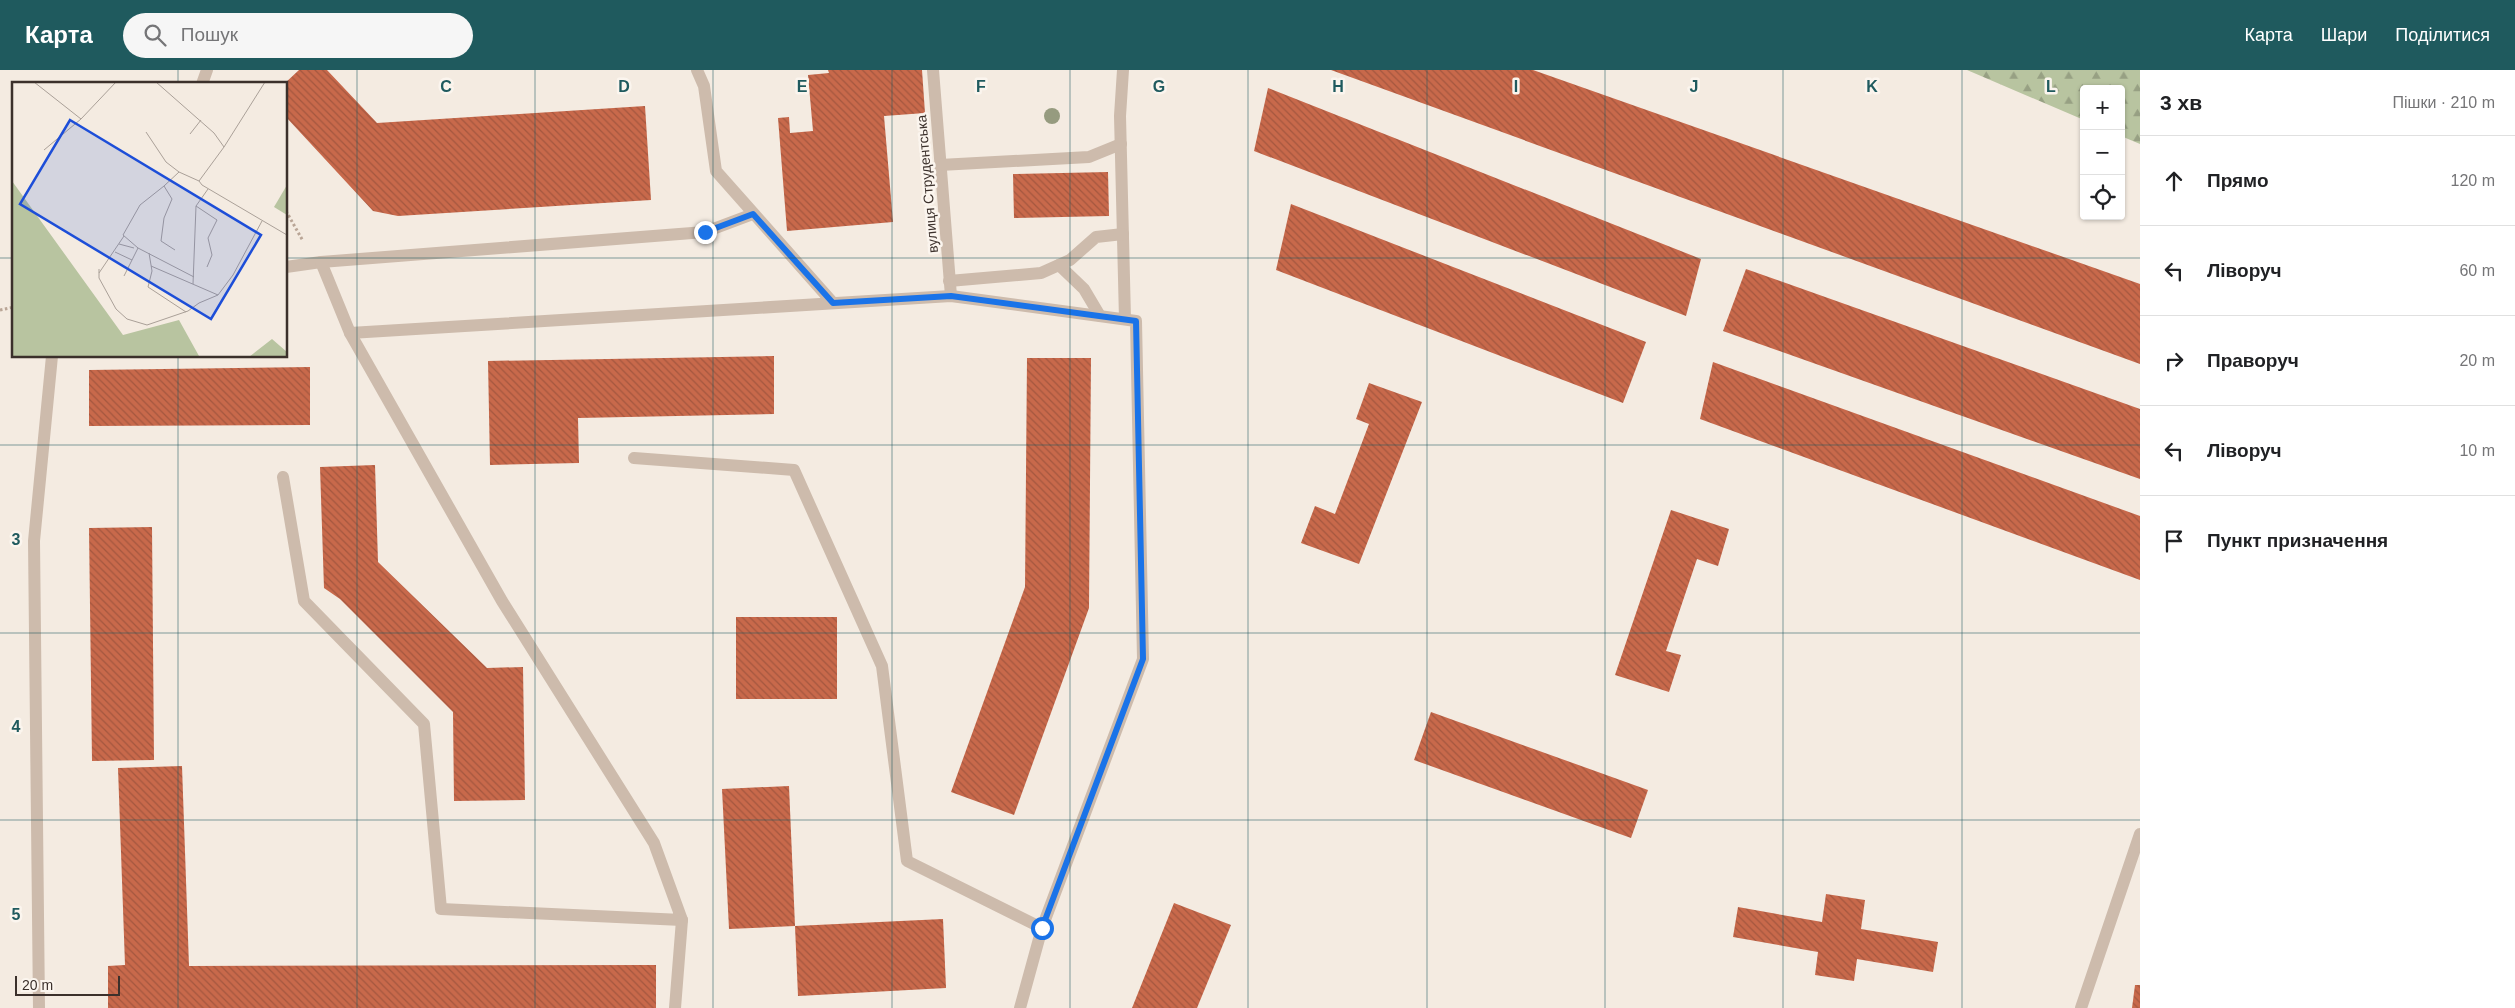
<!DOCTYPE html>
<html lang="uk">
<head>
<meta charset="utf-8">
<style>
  :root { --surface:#fff; --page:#f6f6f6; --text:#202124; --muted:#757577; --line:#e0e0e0; --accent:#1f5a5e }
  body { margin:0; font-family:Helvetica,sans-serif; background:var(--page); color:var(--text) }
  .controls { position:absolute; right:15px; top:15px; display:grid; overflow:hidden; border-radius:5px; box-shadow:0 1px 4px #0004 }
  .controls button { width:45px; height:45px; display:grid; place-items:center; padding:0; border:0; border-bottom:1px solid var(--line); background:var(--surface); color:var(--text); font:25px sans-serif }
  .scale { position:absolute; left:15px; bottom:12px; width:105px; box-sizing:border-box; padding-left:5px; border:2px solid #3b302b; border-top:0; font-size:14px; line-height:18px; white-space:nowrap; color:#3b302b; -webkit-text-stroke:4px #fbf5ee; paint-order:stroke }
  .stop { position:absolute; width:15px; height:15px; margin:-11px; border:4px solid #1a73e8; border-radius:50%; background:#fff }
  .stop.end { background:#1a73e8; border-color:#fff; box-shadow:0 1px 5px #0008 }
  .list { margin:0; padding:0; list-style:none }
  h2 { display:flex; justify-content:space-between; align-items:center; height:65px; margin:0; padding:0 20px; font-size:21px }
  h2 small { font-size:16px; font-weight:400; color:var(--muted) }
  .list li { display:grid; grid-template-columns:32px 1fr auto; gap:15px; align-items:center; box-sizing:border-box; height:90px; padding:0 20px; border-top:1px solid var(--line) }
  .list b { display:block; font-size:19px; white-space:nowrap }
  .list em { font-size:16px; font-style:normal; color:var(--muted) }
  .icon { flex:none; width:28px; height:28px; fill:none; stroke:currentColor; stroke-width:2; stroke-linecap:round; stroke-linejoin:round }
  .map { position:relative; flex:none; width:2140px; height:938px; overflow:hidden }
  header { display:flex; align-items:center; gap:30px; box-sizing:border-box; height:70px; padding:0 25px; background:var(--accent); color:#fff }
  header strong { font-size:24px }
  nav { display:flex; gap:28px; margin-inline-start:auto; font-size:18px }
  .search { width:350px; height:45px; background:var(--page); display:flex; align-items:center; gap:12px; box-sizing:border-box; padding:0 18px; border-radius:28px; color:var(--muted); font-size:19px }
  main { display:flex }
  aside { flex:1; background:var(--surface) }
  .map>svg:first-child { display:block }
</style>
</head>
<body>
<header>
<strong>Карта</strong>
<div class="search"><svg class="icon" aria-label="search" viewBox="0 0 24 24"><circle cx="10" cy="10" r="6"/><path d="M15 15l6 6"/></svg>Пошук</div>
<nav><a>Карта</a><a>Шари</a><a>Поділитися</a></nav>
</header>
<main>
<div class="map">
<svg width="2140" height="938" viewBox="0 0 2140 938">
  <defs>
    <pattern id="forest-firs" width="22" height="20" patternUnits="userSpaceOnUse" patternTransform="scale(1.25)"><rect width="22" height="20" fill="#b8c4a0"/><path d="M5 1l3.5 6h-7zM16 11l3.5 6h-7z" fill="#97a083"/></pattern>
    <pattern id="building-back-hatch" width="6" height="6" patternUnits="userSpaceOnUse" patternTransform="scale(1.25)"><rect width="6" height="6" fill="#c8694b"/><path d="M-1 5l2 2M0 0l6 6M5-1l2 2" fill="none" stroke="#a4573f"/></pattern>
  </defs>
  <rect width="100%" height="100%" fill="#f4ebe1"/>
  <!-- forest -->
  <polygon fill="url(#forest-firs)" points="1967,0 2140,0 2140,74 2121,66 2121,19 2084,19 2084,50"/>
  <!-- building -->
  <g fill="url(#building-back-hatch)">
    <polygon points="299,0 327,0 377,53 645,36 651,130 398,146 373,141 286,47 286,14 284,14"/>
    <polygon points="828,0 922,0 925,43 884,46 893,152 787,161 778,48 789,47 790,63 813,61 808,5 829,3"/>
    <polygon points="1331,0 1533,0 2140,214 2140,294"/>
    <polygon points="1268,18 1701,189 1686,246 1254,81"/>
    <polygon points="1108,102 1109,146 1014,148 1013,104"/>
    <polygon points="1291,134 1646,272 1623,333 1276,200"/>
    <polygon points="1746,199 2140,339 2140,409 1723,261"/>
    <polygon points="774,286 774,344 578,348 579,393 490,395 488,291"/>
    <polygon points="1027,288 1091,288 1089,538 1014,745 951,722 1025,517"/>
    <polygon points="1713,292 2140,446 2140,510 1700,349"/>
    <polygon points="310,297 310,355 89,356 89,300"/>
    <polygon points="1369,313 1422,332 1359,494 1301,473 1315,436 1335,444 1369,354 1356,349"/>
    <polygon points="375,395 378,492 487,598 523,597 525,730 454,731 453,642 340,529 324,518 320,397"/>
    <polygon points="1671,440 1729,459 1718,496 1697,489 1666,581 1681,585 1669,622 1615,605"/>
    <polygon points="152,457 154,690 92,691 89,458"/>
    <rect x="736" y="547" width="101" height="82"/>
    <polygon points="1431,642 1648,720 1631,768 1414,690"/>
    <polygon points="182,696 189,896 656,895 656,938 108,938 108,896 125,895 118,698"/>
    <polygon points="789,716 795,856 729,859 722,719"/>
    <polygon points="1826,824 1865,830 1861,859 1938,872 1933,902 1857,889 1854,911 1815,905 1818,882 1733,867 1738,837 1822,852"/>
    <polygon points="1174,833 1231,855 1197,938 1132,938"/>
    <polygon points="943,849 946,918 798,926 795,856"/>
    <polygon points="2135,915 2140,915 2140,938 2132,938"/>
  </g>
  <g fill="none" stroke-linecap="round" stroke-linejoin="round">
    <!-- path -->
    <g stroke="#b9a596" stroke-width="3" stroke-dasharray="2.5 2.5" stroke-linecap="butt">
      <polyline points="286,141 303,171"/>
      <polyline points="0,240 14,237"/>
    </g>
    <!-- minor -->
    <g stroke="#cdbbac" stroke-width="12">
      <polyline points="697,0 704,16 716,101 833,233"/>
      <polyline points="933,0 951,226"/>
      <polyline points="1123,0 1120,46 1125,249"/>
      <polyline points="202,14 207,0"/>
      <polyline points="940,95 1089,87 1121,74"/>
      <polyline points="1059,195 1084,219 1100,246"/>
      <polyline points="286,197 321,192 705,162 753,144"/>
      <polyline points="949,211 1041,203 1070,190 1096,167 1123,164"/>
      <polyline points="350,263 951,226 1136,251 1143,589 1042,858"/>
      <polyline points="634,388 794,400 882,596 907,791 1042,858 1020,938"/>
      <polyline points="283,407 304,531 424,654 441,839 682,850 654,773 502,531 350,263 321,192"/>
      <polyline points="39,938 34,471 52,286"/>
      <polyline points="675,938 682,850"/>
      <polyline points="2081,938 2140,764"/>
    </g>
  </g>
  <!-- trees -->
  <circle fill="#969b7f" cx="1052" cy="46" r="8"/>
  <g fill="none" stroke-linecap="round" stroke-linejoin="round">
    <!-- route -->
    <polyline stroke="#1a73e8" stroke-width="6" points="705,162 753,144 833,233 951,226 1136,251 1143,589 1042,858"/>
  </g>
  <!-- grid -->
  <path fill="none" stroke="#1f5a5e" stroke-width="1" stroke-opacity="0.55" d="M178,0V14M357,0V938M535,0V938M713,0V938M892,0V938M1070,0V938M1248,0V938M1427,0V938M1605,0V938M1783,0V938M1962,0V938M0,188H14M286,188H2140M178,286V938M0,375H2140M0,563H2140M0,750H2140"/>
  <g text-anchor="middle" stroke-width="5" stroke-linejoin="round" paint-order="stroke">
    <!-- street labels -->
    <g font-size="14" fill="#3b302b" stroke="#fbf5ee">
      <text transform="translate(927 114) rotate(-95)" y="5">вулиця Струдентська</text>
    </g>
  </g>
  <!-- overview -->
  <g transform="translate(12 12)">
    <rect width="275" height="275" fill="#f4ebe1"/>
    <path d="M0,99L111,253L167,238L187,274L199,275H0ZM260,257L275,270V275H237Z" fill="#b8c4a0"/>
    <path d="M275,103V133L262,125Z" fill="#b8c4a0"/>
    <path fill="none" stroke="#aaa098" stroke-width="1" d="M22,0L69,37M144,0L202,51L212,65L187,99L190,103L275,153M134,50L154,80L167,90M178,52L189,38M212,65L253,0M32,68L69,37L104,0M152,104L128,123L111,153L126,166L182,195M184,124L196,107M107,162L122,166M163,168L149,159L152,136L160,117L152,104L167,90L187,99M103,170L120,178M137,171L140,189L136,205L174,230M139,184L206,213M87,187V196L104,227L115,237L135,243L176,229L187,221L206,213L221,193L250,139M87,191L112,154M112,194L126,166M181,202L184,124L205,138L196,156L200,173L195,185"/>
    <path fill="#1d4ed8" fill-opacity="0.15" stroke="#1d4ed8" stroke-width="2.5" d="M58,38L249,153L199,237L8,122Z"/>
    <rect width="275" height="275" fill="none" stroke="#3b302b" stroke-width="2.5"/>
  </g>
  <g font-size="16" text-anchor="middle" font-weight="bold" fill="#1f5a5e" stroke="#fbf5ee" stroke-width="5" stroke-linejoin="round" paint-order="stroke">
    <text x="446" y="22">C</text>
    <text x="624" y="22">D</text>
    <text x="802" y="22">E</text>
    <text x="981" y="22">F</text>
    <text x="1159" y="22">G</text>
    <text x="1338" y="22">H</text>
    <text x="1516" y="22">I</text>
    <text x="1694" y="22">J</text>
    <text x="1872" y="22">K</text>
    <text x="2051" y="22">L</text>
    <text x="16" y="475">3</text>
    <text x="16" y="662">4</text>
    <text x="16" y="850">5</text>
  </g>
</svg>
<div class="controls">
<button>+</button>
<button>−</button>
<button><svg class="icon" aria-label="locate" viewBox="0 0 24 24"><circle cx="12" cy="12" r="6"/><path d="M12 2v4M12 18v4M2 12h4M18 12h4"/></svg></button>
</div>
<div class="scale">20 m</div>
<div class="stop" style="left:1042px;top:858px"></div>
<div class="stop end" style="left:705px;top:162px"></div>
</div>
<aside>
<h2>3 хв<small>Пішки · 210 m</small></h2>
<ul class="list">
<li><svg class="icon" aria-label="ahead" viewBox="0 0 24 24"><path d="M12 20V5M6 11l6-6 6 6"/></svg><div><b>Прямо</b></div><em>120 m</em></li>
<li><svg class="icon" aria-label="left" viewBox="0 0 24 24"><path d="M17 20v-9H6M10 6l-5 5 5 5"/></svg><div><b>Ліворуч</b></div><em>60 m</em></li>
<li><svg class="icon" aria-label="right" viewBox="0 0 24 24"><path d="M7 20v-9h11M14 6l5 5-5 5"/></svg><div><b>Праворуч</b></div><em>20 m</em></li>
<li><svg class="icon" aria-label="left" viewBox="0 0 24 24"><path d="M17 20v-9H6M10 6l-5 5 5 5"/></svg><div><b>Ліворуч</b></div><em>10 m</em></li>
<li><svg class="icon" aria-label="arrive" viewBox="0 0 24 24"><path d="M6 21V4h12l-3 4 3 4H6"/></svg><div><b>Пункт призначення</b></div></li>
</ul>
</aside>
</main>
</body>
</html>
